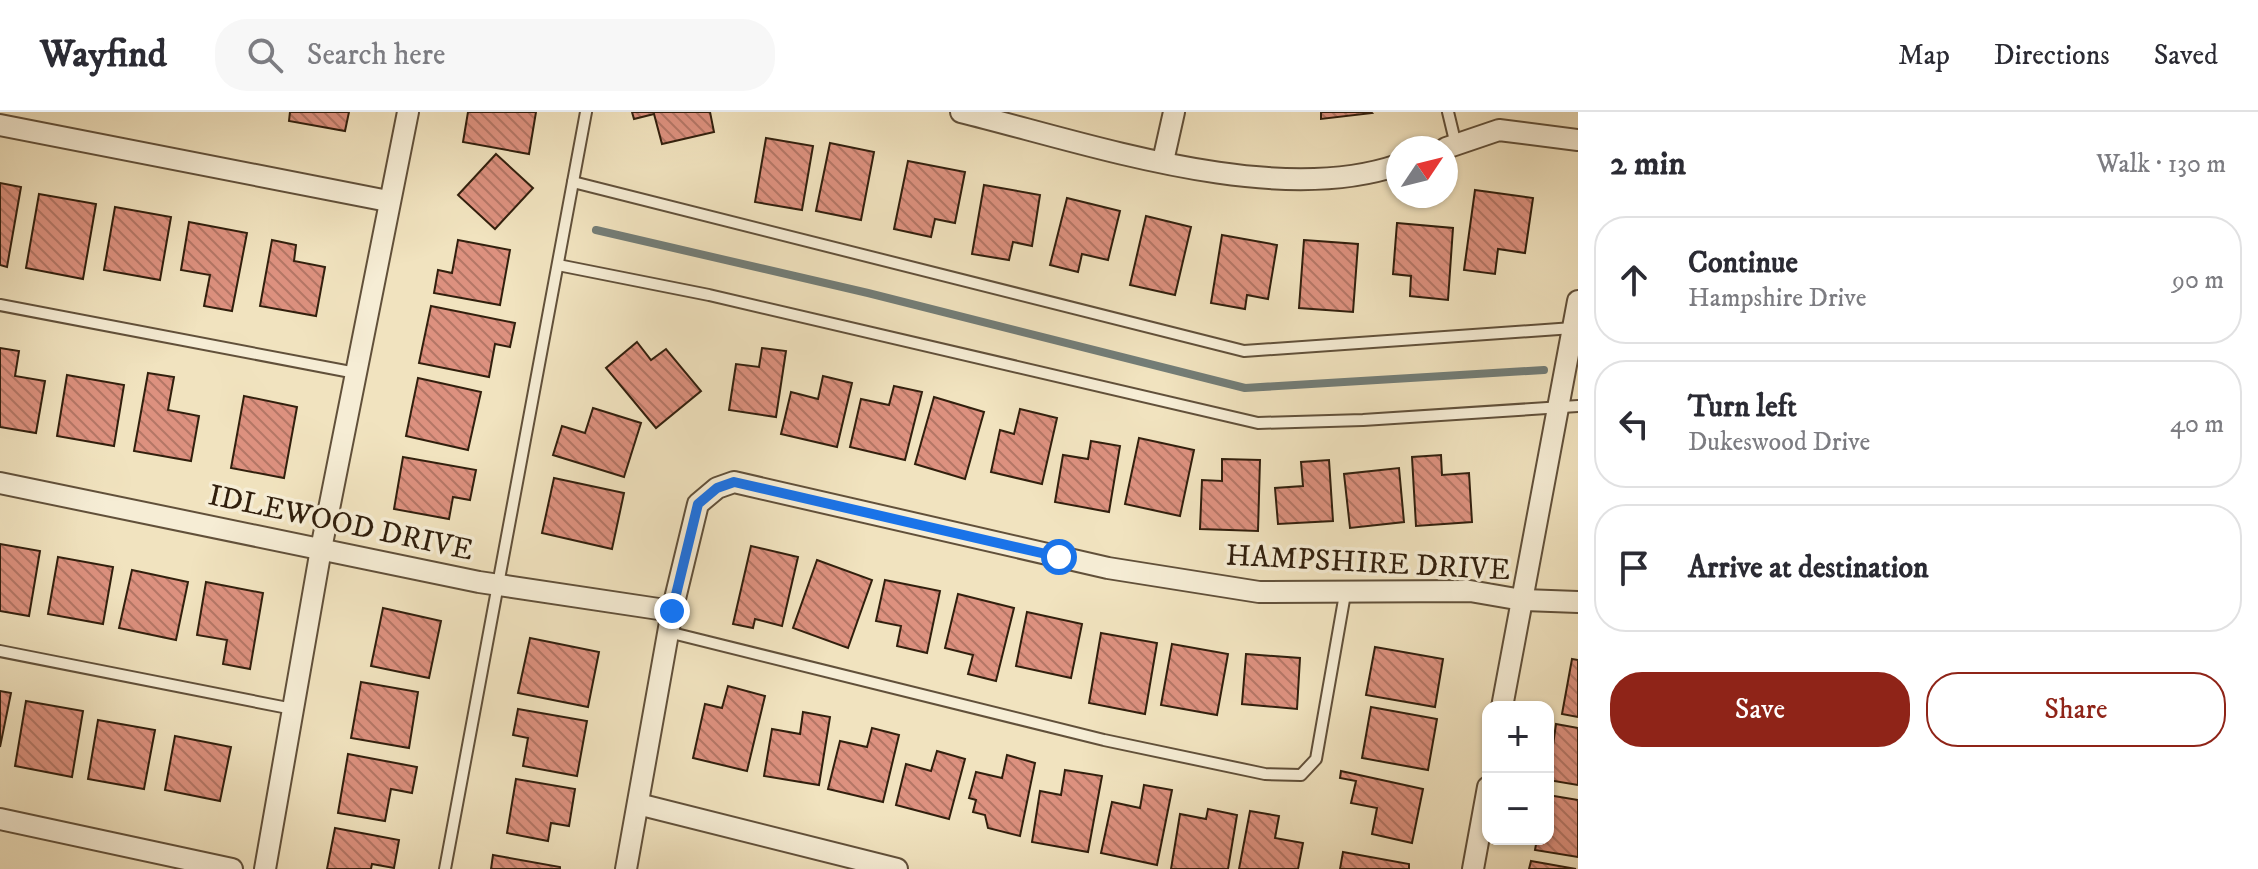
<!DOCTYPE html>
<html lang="en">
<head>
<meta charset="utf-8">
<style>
  :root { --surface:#fff; --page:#f7f7f7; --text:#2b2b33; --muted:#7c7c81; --line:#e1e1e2; --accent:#8f2418 }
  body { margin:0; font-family:"IM FELL DW Pica",serif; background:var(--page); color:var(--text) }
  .controls { position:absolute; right:24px; bottom:24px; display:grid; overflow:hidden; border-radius:16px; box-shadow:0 2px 6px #0004 }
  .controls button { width:72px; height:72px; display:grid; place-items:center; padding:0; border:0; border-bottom:2px solid var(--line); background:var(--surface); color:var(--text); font:40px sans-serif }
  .compass { position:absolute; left:1386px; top:24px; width:72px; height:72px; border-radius:50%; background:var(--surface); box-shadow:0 2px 6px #0004; rotate:55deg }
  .stop { position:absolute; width:24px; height:24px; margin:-18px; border:6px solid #1a73e8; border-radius:50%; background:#fff }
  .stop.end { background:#1a73e8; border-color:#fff; box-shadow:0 2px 8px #0008 }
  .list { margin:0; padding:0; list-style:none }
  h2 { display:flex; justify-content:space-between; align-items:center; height:104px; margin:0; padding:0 32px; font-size:34px }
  h2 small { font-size:26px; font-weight:400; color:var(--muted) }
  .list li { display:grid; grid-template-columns:52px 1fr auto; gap:24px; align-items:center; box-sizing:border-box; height:128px; margin:0 16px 16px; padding:0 16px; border:2px solid var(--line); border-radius:32px }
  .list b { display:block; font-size:30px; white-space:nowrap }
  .list p { margin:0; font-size:26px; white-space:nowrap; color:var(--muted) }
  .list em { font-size:26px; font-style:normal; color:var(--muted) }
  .actions { display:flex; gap:16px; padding:24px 32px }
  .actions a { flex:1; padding:18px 0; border:2px solid var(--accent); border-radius:32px; text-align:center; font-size:28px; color:var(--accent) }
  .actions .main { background:var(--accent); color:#fff }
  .icon { flex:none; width:44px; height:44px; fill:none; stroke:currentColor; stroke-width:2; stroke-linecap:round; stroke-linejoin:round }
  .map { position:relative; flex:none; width:1578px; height:757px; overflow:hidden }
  header { display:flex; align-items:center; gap:48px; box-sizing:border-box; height:112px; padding:0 40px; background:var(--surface); border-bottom:2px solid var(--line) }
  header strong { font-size:38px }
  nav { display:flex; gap:44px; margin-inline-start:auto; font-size:28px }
  .search { width:560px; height:72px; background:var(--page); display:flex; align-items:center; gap:20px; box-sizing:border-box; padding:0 28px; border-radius:32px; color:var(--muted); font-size:30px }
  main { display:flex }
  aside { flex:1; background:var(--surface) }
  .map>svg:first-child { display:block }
</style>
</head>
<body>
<header>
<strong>Wayfind</strong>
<div class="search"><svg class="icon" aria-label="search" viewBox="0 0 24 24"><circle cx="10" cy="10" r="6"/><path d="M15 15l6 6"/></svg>Search here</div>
<nav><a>Map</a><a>Directions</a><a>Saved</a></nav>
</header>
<main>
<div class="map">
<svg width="1578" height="757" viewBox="0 0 1578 757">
  <defs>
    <pattern id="building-back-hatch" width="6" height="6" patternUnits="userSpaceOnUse" patternTransform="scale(2)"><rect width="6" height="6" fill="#dd917f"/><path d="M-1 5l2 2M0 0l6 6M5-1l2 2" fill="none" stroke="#b47666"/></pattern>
  </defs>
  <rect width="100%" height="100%" fill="#f1e3bf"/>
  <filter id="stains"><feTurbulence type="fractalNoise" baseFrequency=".0025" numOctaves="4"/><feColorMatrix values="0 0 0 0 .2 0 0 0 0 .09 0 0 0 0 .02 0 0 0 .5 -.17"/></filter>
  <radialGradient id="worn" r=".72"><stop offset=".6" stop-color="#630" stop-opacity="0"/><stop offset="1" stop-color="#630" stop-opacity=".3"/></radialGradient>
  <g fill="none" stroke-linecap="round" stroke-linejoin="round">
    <!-- stream -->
    <polyline stroke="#737d77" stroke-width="8" points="596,118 868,181 1245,276 1544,258"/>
  </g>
  <!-- building -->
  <g fill="url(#building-back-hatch)" stroke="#311f0d" stroke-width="2">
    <polygon points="290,0 349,0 345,19 289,9"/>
    <polygon points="468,0 536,0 529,42 463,30"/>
    <polygon points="632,0 710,0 714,20 662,32 654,2 634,7"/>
    <polygon points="1321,0 1371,0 1372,1 1321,7"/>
    <polygon points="766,26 813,34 802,98 755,90"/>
    <polygon points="830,31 874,40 861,108 816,99"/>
    <polygon points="496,42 533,76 495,117 458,83"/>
    <polygon points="908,49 965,60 955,111 935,107 931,125 894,117"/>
    <polygon points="0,71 21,75 7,155 0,153"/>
    <polygon points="984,73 1040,83 1032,134 1013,130 1009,148 972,142"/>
    <polygon points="1475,78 1533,86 1525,141 1498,137 1495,162 1464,158"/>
    <polygon points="39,82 96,92 83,167 26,156"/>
    <polygon points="1067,86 1120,99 1108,148 1082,142 1078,160 1050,153"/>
    <polygon points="115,95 171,105 160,168 104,158"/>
    <polygon points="1146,104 1191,115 1175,183 1130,173"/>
    <polygon points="189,110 247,121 232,199 204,194 210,163 181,158"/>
    <polygon points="1397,111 1453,116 1448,188 1410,184 1411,164 1393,162"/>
    <polygon points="1222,123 1277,133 1268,187 1247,183 1245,197 1211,191"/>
    <polygon points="272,128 296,133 294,149 325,155 316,204 260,194"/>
    <polygon points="458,128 510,138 500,193 434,181 438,158 452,161"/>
    <polygon points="1304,128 1358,132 1353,200 1299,196"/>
    <polygon points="431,194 515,211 510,235 495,232 489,265 419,251"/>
    <polygon points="637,230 651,248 666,237 701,279 656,316 606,256"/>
    <polygon points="0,236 19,239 15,264 45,269 36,321 0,315"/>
    <polygon points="762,236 786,239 776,305 729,298 736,252 759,255"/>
    <polygon points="148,261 174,265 168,298 199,304 191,349 134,339"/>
    <polygon points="67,263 124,273 114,334 57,324"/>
    <polygon points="823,264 852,271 837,335 781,322 791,280 818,287"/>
    <polygon points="418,266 481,280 468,338 406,324"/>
    <polygon points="894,274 922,280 905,348 850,335 861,287 889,293"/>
    <polygon points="244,284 297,295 284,366 231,356"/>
    <polygon points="934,285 984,300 965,367 915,352"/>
    <polygon points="593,296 641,311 624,365 553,343 562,314 585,321"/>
    <polygon points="1020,297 1057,306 1042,372 991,360 1000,318 1014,322"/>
    <polygon points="1139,326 1194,338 1180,404 1125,392"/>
    <polygon points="1091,329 1120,334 1109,400 1055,390 1063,343 1088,347"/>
    <polygon points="1441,343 1442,363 1469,361 1472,410 1416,414 1412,345"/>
    <polygon points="403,345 476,358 470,388 453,385 449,407 394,397"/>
    <polygon points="1222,347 1260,348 1258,419 1200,417 1202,368 1222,369"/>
    <polygon points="1329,348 1333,409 1278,412 1275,376 1303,374 1301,350"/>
    <polygon points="1399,356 1404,410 1350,416 1344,362"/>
    <polygon points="554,366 624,381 612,437 542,421"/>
    <polygon points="0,432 40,439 29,504 0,499"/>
    <polygon points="751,434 798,445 782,514 755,507 753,516 733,512"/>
    <polygon points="58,445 113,455 103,512 48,502"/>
    <polygon points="817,448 872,468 848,536 793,516"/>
    <polygon points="132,458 188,470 176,528 119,516"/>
    <polygon points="885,468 940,479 927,541 897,534 901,514 876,509"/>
    <polygon points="206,470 263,481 250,557 223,552 227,528 197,523"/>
    <polygon points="958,482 1014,496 996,569 968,562 973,543 945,536"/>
    <polygon points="383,496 441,509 429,566 371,554"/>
    <polygon points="1027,500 1082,512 1071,566 1016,554"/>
    <polygon points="1101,521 1157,531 1145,602 1089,591"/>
    <polygon points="530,526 599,540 588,595 518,581"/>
    <polygon points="1172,532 1228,542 1217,603 1161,593"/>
    <polygon points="1375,535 1443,547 1435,595 1366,583"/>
    <polygon points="1246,542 1300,546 1297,597 1242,592"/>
    <polygon points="1572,547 1578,548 1578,605 1562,602"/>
    <polygon points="361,570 418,580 409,636 351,626"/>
    <polygon points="728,574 765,584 747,659 693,646 705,592 722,596"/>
    <polygon points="0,579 11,581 0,635"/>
    <polygon points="26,589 83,599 72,665 15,654"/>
    <polygon points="1371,595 1437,607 1428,658 1362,646"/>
    <polygon points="518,597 587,609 577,664 523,654 528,626 513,623"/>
    <polygon points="803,600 830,605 819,673 764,664 772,617 800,622"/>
    <polygon points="98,608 155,618 144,677 88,667"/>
    <polygon points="1556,612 1578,616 1578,673 1548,668"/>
    <polygon points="872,616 899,623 883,690 828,677 840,629 867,635"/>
    <polygon points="175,624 231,635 220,689 165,678"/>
    <polygon points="937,639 965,647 949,707 896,693 906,652 931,659"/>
    <polygon points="348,642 417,655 412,681 391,677 385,709 338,701"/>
    <polygon points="1007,643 1035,651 1020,724 988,716 985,703 973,700 976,688 969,686 976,660 1002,666"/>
    <polygon points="1065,658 1102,664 1088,740 1032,730 1040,679 1061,683"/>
    <polygon points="1341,659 1423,677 1412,731 1372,722 1377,696 1351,691 1356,669 1340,666"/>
    <polygon points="516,667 575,677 569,714 551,711 548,729 507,721"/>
    <polygon points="1144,673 1172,678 1157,753 1101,741 1112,690 1140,696"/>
    <polygon points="1548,683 1578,688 1578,745 1535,738 1537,727 1548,727"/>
    <polygon points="1208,697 1237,703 1228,757 1171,757 1180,702 1206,707"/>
    <polygon points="1250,699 1279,704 1275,726 1303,731 1298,757 1239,757"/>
    <polygon points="335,716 399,728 394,756 372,752 371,757 327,757"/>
    <polygon points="1343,740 1409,752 1409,757 1340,757"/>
    <polygon points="493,743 560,755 560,757 491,757"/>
    <polygon points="1531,749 1576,757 1529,757"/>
  </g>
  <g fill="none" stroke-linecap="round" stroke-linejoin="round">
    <!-- lane casing -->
    <g stroke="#61503a" stroke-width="14">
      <g id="lane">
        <polyline points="1448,0 1456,33"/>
        <polyline points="573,70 1244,239 1573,216"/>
        <polyline points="558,153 709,183 1258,311 1363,308 1578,294"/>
        <polyline points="0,193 356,261"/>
        <polyline points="668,520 1104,628 1265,662 1301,663 1316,647 1345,482"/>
        <polyline points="0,539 293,597"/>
        <polyline points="445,757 586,0"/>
      </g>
    </g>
    <!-- street casing -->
    <g stroke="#61503a" stroke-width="24">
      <g id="street">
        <path d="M961,0C1087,31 1273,96 1398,53"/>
        <polyline points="0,13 388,89"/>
        <polyline points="1446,36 1499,18 1578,28"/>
        <polyline points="1163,49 1174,0"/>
        <polyline points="0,371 479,470 672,499"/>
        <polyline points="1502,595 1578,189"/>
        <polyline points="638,692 897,757"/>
        <polyline points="0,707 232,757"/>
        <polyline points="265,757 321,437 408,0"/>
        <polyline points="626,757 672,499 698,392 717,376 734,370 1108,456 1259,480 1470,479 1522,488 1578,490"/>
        <polyline points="1473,757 1488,675"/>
      </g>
    </g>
    <!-- lane -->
    <use href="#lane" stroke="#f6edd5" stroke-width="10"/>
    <!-- street -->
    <use href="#street" stroke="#f6edd5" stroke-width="20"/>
  </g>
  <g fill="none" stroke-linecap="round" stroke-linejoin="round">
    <!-- route -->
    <polyline stroke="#1a73e8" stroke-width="10" points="672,499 698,392 717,376 734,370 1059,445"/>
  </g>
  <g text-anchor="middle" stroke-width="7" stroke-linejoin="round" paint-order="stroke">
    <!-- street labels -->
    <g font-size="30" fill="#311f0d" stroke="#f6edd5">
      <text transform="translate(341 410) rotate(12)" y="10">IDLEWOOD DRIVE</text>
      <text transform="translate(1368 450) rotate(3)" y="10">HAMPSHIRE DRIVE</text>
    </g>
  </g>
  <rect width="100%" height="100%" filter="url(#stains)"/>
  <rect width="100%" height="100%" fill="url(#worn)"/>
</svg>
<div class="controls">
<button>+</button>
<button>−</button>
</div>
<svg class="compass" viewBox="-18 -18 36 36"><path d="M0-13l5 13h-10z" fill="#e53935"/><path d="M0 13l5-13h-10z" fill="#7c7c81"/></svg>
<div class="stop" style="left:1059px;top:445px"></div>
<div class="stop end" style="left:672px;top:499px"></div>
</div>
<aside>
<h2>2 min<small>Walk · 130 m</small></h2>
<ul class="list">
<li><svg class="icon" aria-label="ahead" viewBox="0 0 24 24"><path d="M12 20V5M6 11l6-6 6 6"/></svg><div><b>Continue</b><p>Hampshire Drive</p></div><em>90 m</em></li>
<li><svg class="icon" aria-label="left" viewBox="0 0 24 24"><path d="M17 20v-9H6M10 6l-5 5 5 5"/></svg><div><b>Turn left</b><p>Dukeswood Drive</p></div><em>40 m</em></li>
<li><svg class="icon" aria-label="arrive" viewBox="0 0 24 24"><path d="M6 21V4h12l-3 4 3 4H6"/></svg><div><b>Arrive at destination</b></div></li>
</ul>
<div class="actions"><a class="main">Save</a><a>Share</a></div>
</aside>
</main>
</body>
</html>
